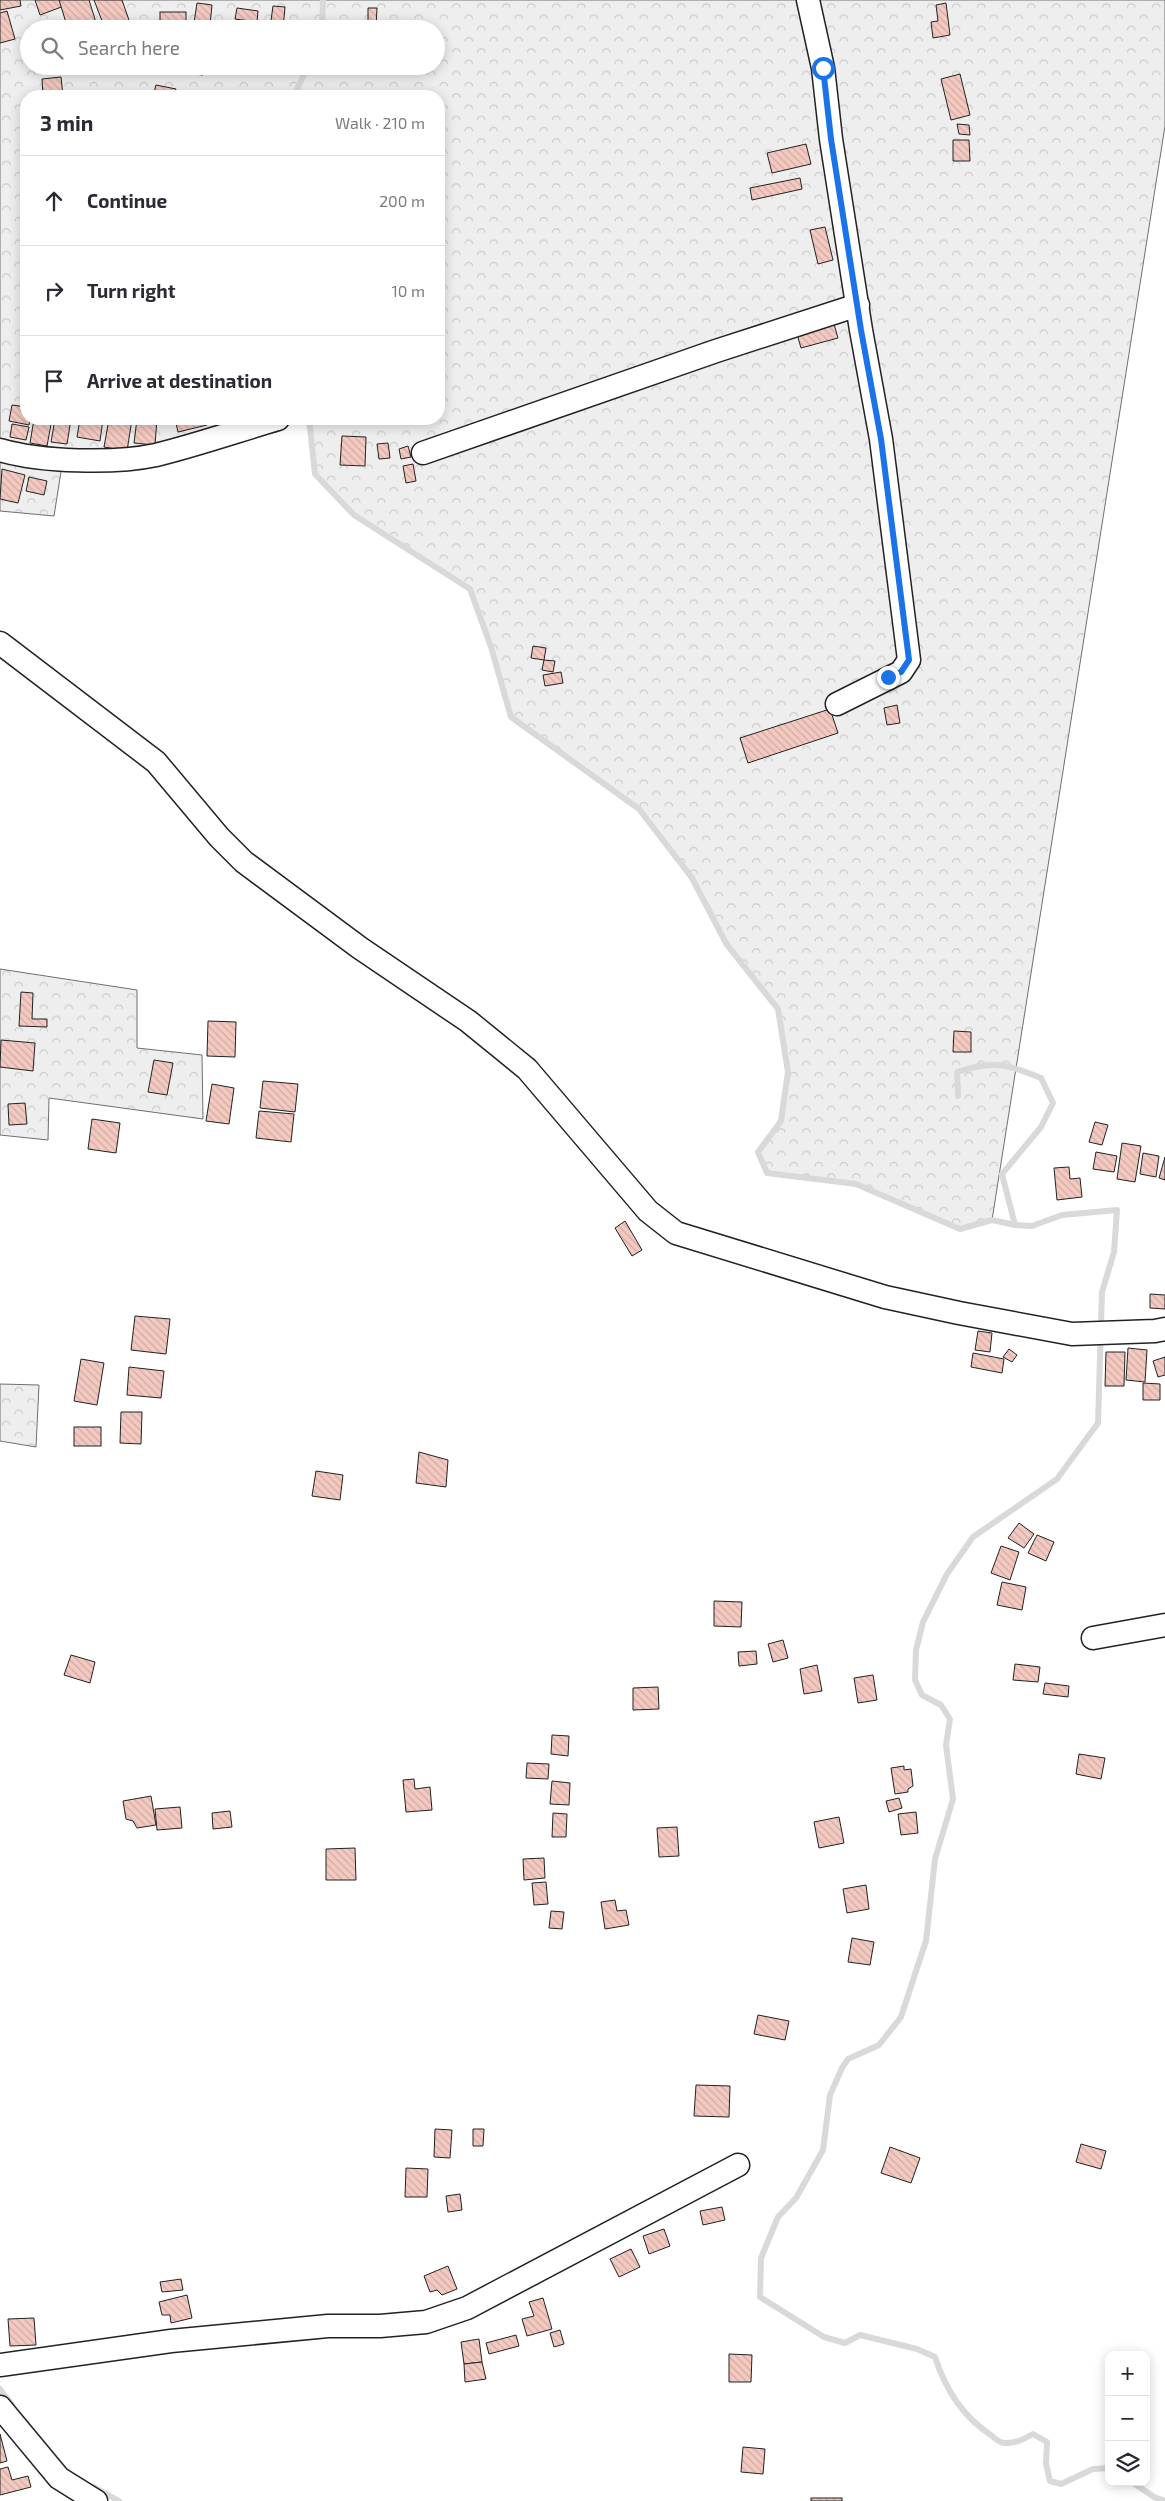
<!DOCTYPE html>
<html lang="en">
<head>
<meta charset="utf-8">
<style>
  :root { --surface:#fff; --page:#f7f7f7; --text:#2b2b33; --muted:#7c7c81; --line:#e1e1e2 }
  body { margin:0; font-family:"Exo 2",sans-serif; background:var(--page); color:var(--text) }
  .controls { position:absolute; right:15px; bottom:15px; display:grid; overflow:hidden; border-radius:10px; box-shadow:0 2px 12px #0003 }
  .controls button { width:45px; height:45px; display:grid; place-items:center; padding:0; border:0; border-bottom:1px solid var(--line); background:var(--surface); color:var(--text); font:25px sans-serif }
  .stop { position:absolute; width:15px; height:15px; margin:-11px; border:4px solid #1a73e8; border-radius:50%; background:#fff }
  .stop.end { background:#1a73e8; border-color:#fff; box-shadow:0 1px 5px #0008 }
  .list { margin:0; padding:0; list-style:none }
  h2 { display:flex; justify-content:space-between; align-items:center; height:65px; margin:0; padding:0 20px; font-size:21px }
  h2 small { font-size:16px; font-weight:400; color:var(--muted) }
  .list li { display:grid; grid-template-columns:32px 1fr auto; gap:15px; align-items:center; box-sizing:border-box; height:90px; padding:0 20px; border-top:1px solid var(--line) }
  .list b { display:block; font-size:19px; white-space:nowrap }
  .list em { font-size:16px; font-style:normal; color:var(--muted) }
  .icon { flex:none; width:28px; height:28px; fill:none; stroke:currentColor; stroke-width:2; stroke-linecap:round; stroke-linejoin:round }
  .map { position:relative; flex:none; width:1165px; height:2501px; overflow:hidden }
  .search { position:absolute; background:var(--surface); box-shadow:0 2px 12px #0003; left:20px; top:20px; width:425px; height:55px; display:flex; align-items:center; gap:12px; box-sizing:border-box; padding:0 18px; border-radius:28px; color:var(--muted); font-size:19px }
  .panel { position:absolute; background:var(--surface); box-shadow:0 2px 12px #0003; left:20px; top:90px; width:425px; height:335px; border-radius:20px }
  .map>svg:first-child { display:block }
</style>
</head>
<body>
<div class="map">
<svg width="1165" height="2501" viewBox="0 0 1165 2501">
  <defs>
    <pattern id="forest-crowns" width="20" height="18" patternUnits="userSpaceOnUse" patternTransform="scale(1.25)"><rect width="20" height="18" fill="#eee"/><path d="M2 6a3 3 0 1 1 6 0M12 15a3 3 0 1 1 6 0" fill="none" stroke="#ccc"/></pattern>
    <pattern id="building-back-hatch" width="6" height="6" patternUnits="userSpaceOnUse" patternTransform="scale(1.25)"><rect width="6" height="6" fill="#f3c9c0"/><path d="M-1 5l2 2M0 0l6 6M5-1l2 2" fill="none" stroke="#d0aca5"/></pattern>
  </defs>
  <rect width="100%" height="100%" fill="#fff"/>
  <!-- forest -->
  <g fill="url(#forest-crowns)" stroke="#6f6f6f" fill-rule="evenodd">
    <path d="M0,0H1165V126L992,1220L960,1229L856,1184L767,1173L758,1152L781,1121L788,1072L778,1009L727,945L692,878L639,809L511,717L491,647L470,589L354,515L315,474L309,419H439V96H26V419H278L156,455L63,459L54,516L0,511ZM29,29H436V66H29Z"/>
    <polygon points="0,969 137,990 137,1048 202,1055 203,1119 49,1098 48,1140 0,1135"/>
    <polygon points="0,1384 39,1385 36,1447 0,1441"/>
  </g>
  <g fill="none" stroke-linecap="round" stroke-linejoin="round">
    <!-- stream -->
    <g stroke="#d9d9d9" stroke-width="6">
      <polyline points="322,29 323,0"/>
      <polyline points="294,96 308,66"/>
      <polyline points="309,419 315,474 354,515 470,589 491,647 511,717 639,809 692,878 727,945 778,1009 788,1072 781,1121 758,1152 767,1173 856,1184 960,1229 992,1220 1015,1225"/>
      <path d="M958,1096L957,1072C993,1060 1007,1064 1041,1078L1053,1103L1041,1127L1002,1174L1015,1225L1032,1226L1062,1215L1117,1210L1114,1252L1102,1292L1098,1423L1057,1479L973,1537L947,1574L923,1622L916,1650L915,1680L922,1695L941,1705L950,1719L946,1745L953,1799L935,1859L926,1941L916,1971L901,2017L879,2045L848,2059L842,2068L830,2095L823,2150L796,2198L778,2217L761,2258L760,2297L824,2337L845,2343L860,2335L917,2349L935,2357C945,2388 963,2417 991,2435C994,2438 999,2442 1004,2443C1015,2444 1024,2439 1033,2434L1047,2442L1046,2464L1050,2481L1061,2484L1093,2469L1109,2468"/>
      <polyline points="0,2389 12,2405"/>
      <polyline points="1132,2482 1154,2497 1165,2501"/>
      <polyline points="94,2487 119,2501"/>
    </g>
  </g>
  <!-- building -->
  <g fill="url(#building-back-hatch)" stroke="#222">
    <polygon points="0,0 20,0 21,6 0,10"/>
    <polygon points="35,0 61,0 64,6 40,15"/>
    <polygon points="59,0 89,0 98,29 68,29"/>
    <polygon points="94,0 122,0 131,26 124,29 105,29"/>
    <polygon points="197,3 212,5 210,25 194,23"/>
    <polygon points="946,3 950,35 933,38 931,22 938,21 936,5"/>
    <polygon points="273,6 285,7 283,29 270,28"/>
    <polygon points="237,8 258,11 257,22 235,19"/>
    <polygon points="368,8 377,8 376,27 368,27"/>
    <polygon points="7,11 15,39 0,43 0,13"/>
    <rect x="160" y="12" width="26" height="17"/>
    <polygon points="186,66 204,66 203,75 185,73"/>
    <polygon points="960,74 970,115 951,120 941,79"/>
    <polygon points="61,77 63,96 43,96 42,79"/>
    <polygon points="156,85 176,89 174,96 153,96"/>
    <polygon points="957,124 969,125 970,135 959,134"/>
    <polygon points="953,140 969,140 970,161 953,161"/>
    <polygon points="806,144 811,164 772,173 767,153"/>
    <polygon points="800,178 802,189 752,200 750,188"/>
    <polygon points="825,227 833,260 818,264 810,230"/>
    <polygon points="834,324 838,338 801,348 797,334"/>
    <polygon points="12,405 26,407 26,419 30,419 29,425 9,421"/>
    <polygon points="34,419 52,419 47,446 30,443"/>
    <polygon points="55,419 71,419 67,444 51,442"/>
    <polygon points="80,419 103,419 100,441 77,437"/>
    <polygon points="109,419 132,419 127,451 104,447"/>
    <polygon points="137,419 157,419 155,445 134,443"/>
    <polygon points="175,419 206,419 207,425 178,432"/>
    <polygon points="339,419 359,419 359,424 339,423"/>
    <polygon points="12,424 29,427 26,440 10,437"/>
    <polygon points="342,436 366,437 365,466 340,465"/>
    <polygon points="388,443 390,458 379,459 377,444"/>
    <polygon points="408,446 411,457 401,459 399,449"/>
    <polygon points="413,464 416,481 406,483 403,466"/>
    <polygon points="2,469 25,475 18,503 0,499"/>
    <polygon points="29,477 47,481 44,495 26,491"/>
    <polygon points="533,646 546,648 544,660 531,658"/>
    <polygon points="544,660 555,661 553,672 542,670"/>
    <polygon points="561,672 563,683 545,686 543,675"/>
    <polygon points="897,705 900,723 887,725 884,708"/>
    <polygon points="830,709 838,733 748,763 740,738"/>
    <polygon points="21,992 33,993 32,1019 47,1019 47,1027 19,1026"/>
    <polygon points="208,1021 236,1022 235,1057 207,1056"/>
    <polygon points="954,1031 971,1032 971,1052 953,1052"/>
    <polygon points="1,1040 35,1043 33,1071 0,1067"/>
    <polygon points="154,1060 173,1063 167,1095 148,1092"/>
    <polygon points="263,1081 298,1084 295,1112 260,1108"/>
    <polygon points="212,1084 234,1088 229,1124 206,1121"/>
    <polygon points="25,1103 27,1124 9,1125 8,1104"/>
    <polygon points="259,1111 294,1114 291,1142 256,1138"/>
    <polygon points="92,1119 120,1123 116,1153 88,1149"/>
    <polygon points="1095,1122 1108,1125 1102,1145 1089,1142"/>
    <polygon points="1122,1143 1141,1146 1135,1182 1117,1179"/>
    <polygon points="1096,1152 1117,1156 1114,1172 1093,1169"/>
    <polygon points="1143,1153 1159,1156 1156,1177 1140,1174"/>
    <polygon points="1165,1157 1165,1180 1159,1178"/>
    <polygon points="1069,1167 1070,1179 1080,1178 1082,1197 1057,1200 1054,1168"/>
    <polygon points="625,1221 642,1250 632,1256 615,1228"/>
    <polygon points="1150,1294 1165,1295 1165,1309 1150,1308"/>
    <polygon points="135,1316 170,1319 166,1354 131,1350"/>
    <polygon points="978,1331 992,1333 990,1352 975,1350"/>
    <polygon points="1128,1348 1147,1350 1145,1382 1126,1380"/>
    <polygon points="1009,1349 1017,1355 1012,1362 1003,1357"/>
    <polygon points="1106,1352 1125,1352 1124,1386 1105,1386"/>
    <polygon points="973,1353 1004,1359 1002,1373 971,1367"/>
    <polygon points="1165,1357 1165,1375 1158,1377 1153,1361"/>
    <polygon points="81,1359 104,1363 97,1405 74,1401"/>
    <polygon points="129,1367 164,1371 161,1398 127,1395"/>
    <polygon points="1143,1383 1160,1384 1160,1400 1143,1400"/>
    <polygon points="121,1412 142,1412 141,1444 120,1443"/>
    <rect x="74" y="1427" width="27" height="19"/>
    <polygon points="419,1452 448,1460 446,1487 416,1483"/>
    <polygon points="316,1471 343,1475 340,1500 312,1496"/>
    <polygon points="1019,1523 1034,1534 1024,1548 1008,1538"/>
    <polygon points="1037,1535 1054,1542 1046,1561 1028,1553"/>
    <polygon points="1001,1546 1019,1552 1010,1580 991,1573"/>
    <polygon points="1002,1582 1026,1587 1022,1610 997,1605"/>
    <polygon points="714,1601 742,1602 741,1627 714,1626"/>
    <polygon points="783,1640 788,1658 773,1662 768,1644"/>
    <polygon points="756,1651 757,1664 739,1666 738,1652"/>
    <polygon points="71,1655 95,1662 90,1683 64,1675"/>
    <polygon points="1015,1664 1040,1667 1038,1682 1013,1680"/>
    <polygon points="817,1665 822,1691 804,1694 800,1669"/>
    <polygon points="873,1675 877,1700 858,1703 854,1678"/>
    <polygon points="1045,1683 1069,1686 1068,1697 1043,1694"/>
    <polygon points="658,1687 659,1709 633,1710 633,1688"/>
    <polygon points="552,1735 569,1736 568,1756 551,1754"/>
    <polygon points="1079,1754 1105,1758 1101,1779 1076,1774"/>
    <polygon points="527,1763 549,1764 548,1779 526,1778"/>
    <polygon points="904,1766 904,1770 911,1769 913,1786 908,1789 908,1792 895,1794 891,1768"/>
    <polygon points="414,1779 415,1789 430,1787 432,1810 406,1812 403,1780"/>
    <polygon points="552,1781 570,1783 569,1805 550,1804"/>
    <polygon points="151,1796 156,1825 137,1828 133,1821 126,1819 123,1801"/>
    <polygon points="899,1798 902,1808 889,1812 886,1801"/>
    <polygon points="180,1807 182,1828 157,1830 155,1809"/>
    <polygon points="230,1811 232,1827 213,1829 212,1813"/>
    <polygon points="916,1812 918,1833 901,1835 898,1814"/>
    <polygon points="553,1813 567,1814 566,1837 552,1837"/>
    <polygon points="839,1817 844,1843 819,1848 814,1822"/>
    <polygon points="677,1827 679,1856 659,1857 657,1828"/>
    <polygon points="355,1848 356,1880 326,1880 326,1849"/>
    <polygon points="544,1858 545,1878 524,1880 523,1859"/>
    <polygon points="546,1882 548,1904 534,1905 532,1883"/>
    <polygon points="866,1885 869,1909 847,1913 843,1889"/>
    <polygon points="615,1900 617,1911 626,1910 629,1925 605,1929 601,1902"/>
    <polygon points="551,1911 564,1912 562,1929 549,1928"/>
    <polygon points="852,1938 874,1942 870,1965 848,1962"/>
    <polygon points="758,2015 789,2021 785,2040 754,2034"/>
    <polygon points="696,2085 730,2086 729,2117 694,2116"/>
    <polygon points="435,2129 452,2130 450,2158 434,2157"/>
    <polygon points="473,2129 484,2129 483,2146 473,2146"/>
    <polygon points="1081,2144 1106,2151 1101,2169 1076,2162"/>
    <polygon points="890,2147 920,2158 911,2183 881,2173"/>
    <polygon points="406,2168 428,2169 427,2197 405,2197"/>
    <polygon points="460,2194 462,2210 448,2212 446,2196"/>
    <polygon points="722,2207 725,2220 703,2225 700,2211"/>
    <polygon points="664,2229 670,2246 649,2254 643,2236"/>
    <polygon points="631,2249 640,2267 619,2277 610,2259"/>
    <polygon points="448,2266 457,2289 442,2295 437,2290 430,2292 424,2276"/>
    <polygon points="181,2279 183,2290 162,2292 160,2282"/>
    <polygon points="187,2295 192,2318 171,2323 170,2315 162,2315 159,2302"/>
    <polygon points="543,2298 552,2329 527,2336 522,2319 534,2316 529,2302"/>
    <polygon points="34,2318 36,2345 10,2346 8,2319"/>
    <polygon points="560,2330 564,2344 554,2347 550,2333"/>
    <polygon points="516,2335 519,2346 489,2354 486,2343"/>
    <polygon points="479,2339 482,2362 464,2364 461,2342"/>
    <polygon points="729,2354 752,2355 751,2382 729,2382"/>
    <polygon points="482,2362 486,2379 465,2382 464,2364"/>
    <polygon points="0,2434 7,2461 0,2463"/>
    <polygon points="743,2447 765,2449 763,2474 741,2472"/>
    <polygon points="8,2467 12,2480 28,2476 31,2487 0,2495 0,2469"/>
    <rect x="811" y="2498" width="31" height="3"/>
  </g>
  <g fill="none" stroke-linecap="round" stroke-linejoin="round">
    <!-- minor casing -->
    <g stroke="#222" stroke-width="25">
      <g id="minor">
        <polyline points="808,0 823,68 831,139 861,330 881,439 909,660 901,672 837,704"/>
        <path d="M0,450C42,462 114,464 156,455C197,445 237,431 278,419"/>
        <polyline points="423,453 716,351 858,305"/>
        <polyline points="0,643 156,762 219,837 244,862 360,948 468,1021 527,1069 648,1211 676,1233 885,1297 959,1313 1072,1334 1155,1331 1165,1329"/>
        <polyline points="1093,1638 1165,1625"/>
        <polyline points="0,2365 171,2341 328,2326 380,2326 426,2322 467,2308 738,2165"/>
        <polyline points="0,2407 59,2478 96,2501"/>
      </g>
    </g>
    <!-- minor -->
    <use href="#minor" stroke="#fff" stroke-width="22"/>
  </g>
  <g fill="none" stroke-linecap="round" stroke-linejoin="round">
    <!-- route -->
    <polyline stroke="#1a73e8" stroke-width="6" points="823,68 831,139 861,330 881,439 909,660 901,672 888,677"/>
  </g>
</svg>
<div class="controls">
<button>+</button>
<button>−</button>
<button><svg class="icon" aria-label="layers" viewBox="0 0 24 24"><path d="M12 4l9 5-9 5-9-5zM3 14l9 5 9-5"/></svg></button>
</div>
<div class="stop" style="left:823px;top:68px"></div>
<div class="stop end" style="left:888px;top:677px"></div>
<div class="search"><svg class="icon" aria-label="search" viewBox="0 0 24 24"><circle cx="10" cy="10" r="6"/><path d="M15 15l6 6"/></svg>Search here</div>
<section class="panel">
<h2>3 min<small>Walk · 210 m</small></h2>
<ul class="list">
<li><svg class="icon" aria-label="ahead" viewBox="0 0 24 24"><path d="M12 20V5M6 11l6-6 6 6"/></svg><div><b>Continue</b></div><em>200 m</em></li>
<li><svg class="icon" aria-label="right" viewBox="0 0 24 24"><path d="M7 20v-9h11M14 6l5 5-5 5"/></svg><div><b>Turn right</b></div><em>10 m</em></li>
<li><svg class="icon" aria-label="arrive" viewBox="0 0 24 24"><path d="M6 21V4h12l-3 4 3 4H6"/></svg><div><b>Arrive at destination</b></div></li>
</ul>
</section>
</div>
</body>
</html>
